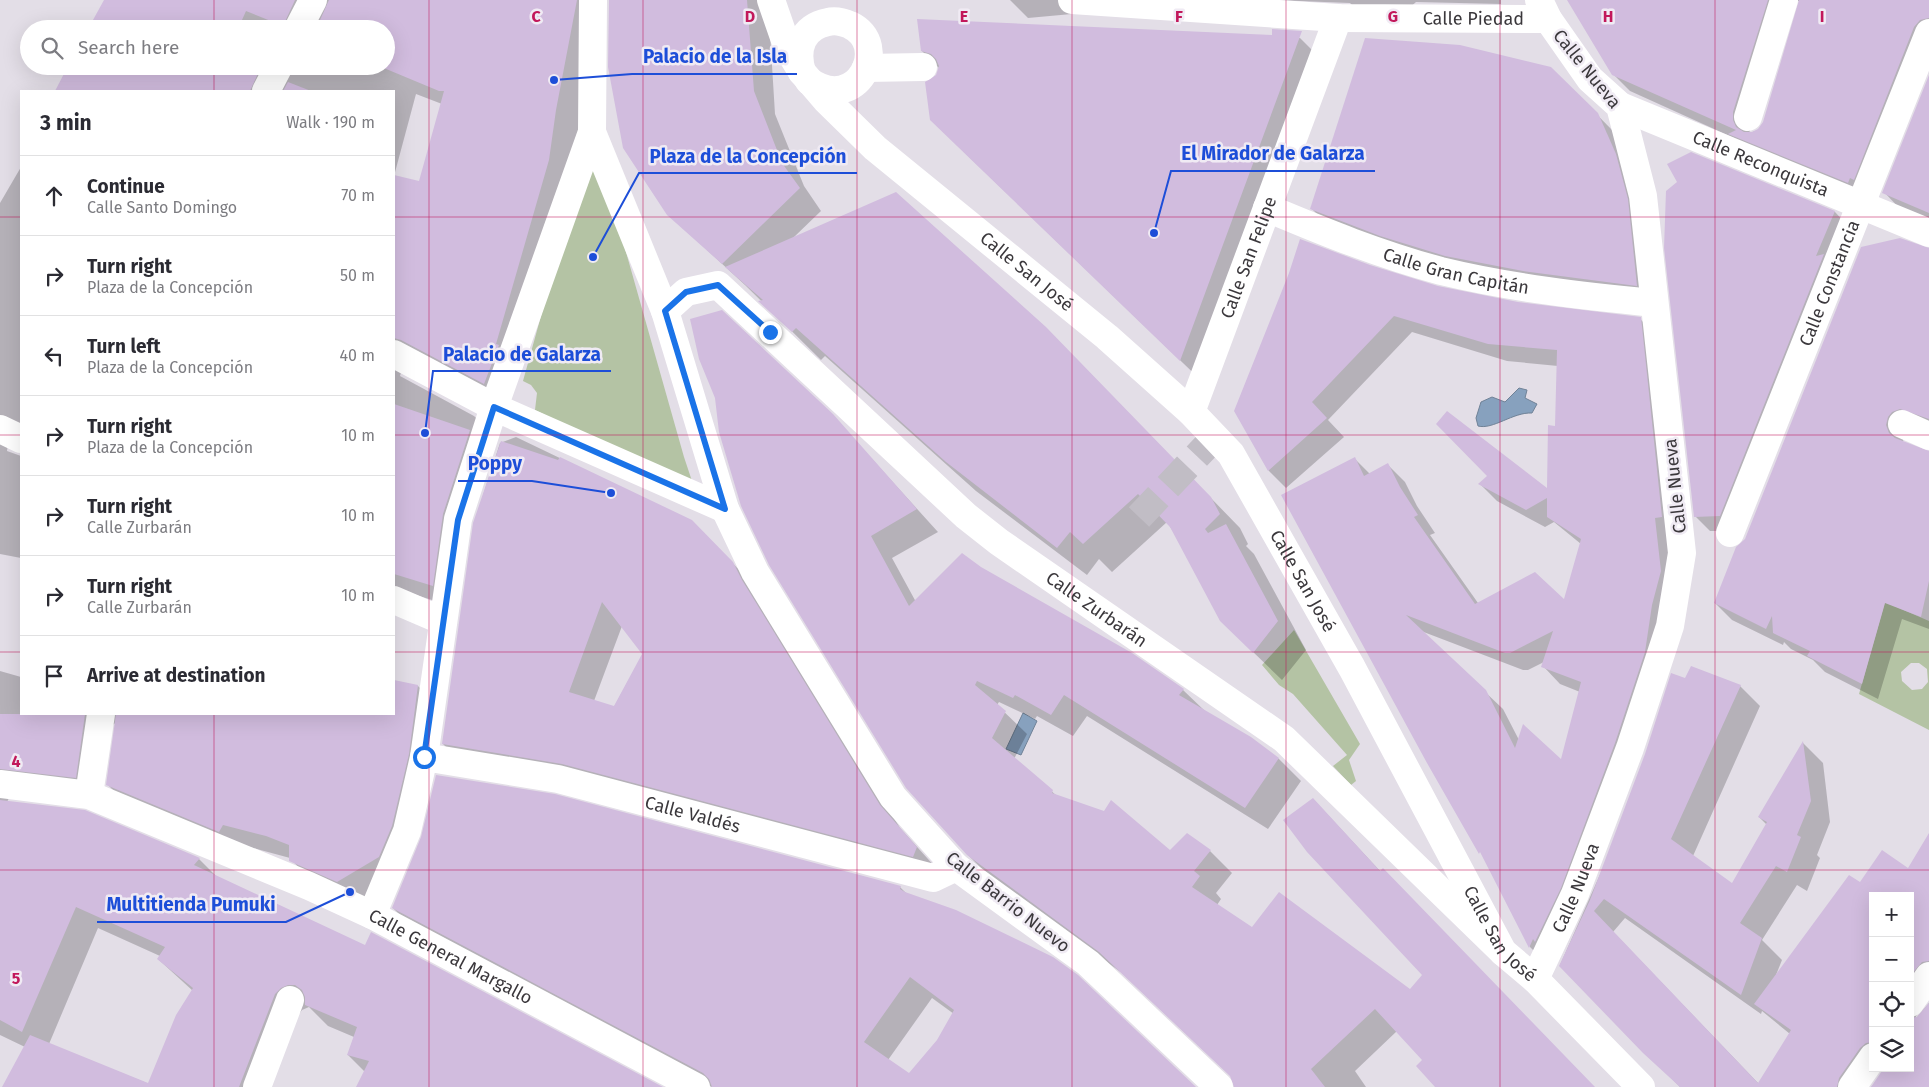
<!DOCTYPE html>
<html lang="en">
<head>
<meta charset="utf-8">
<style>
  :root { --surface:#fff; --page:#f2f2f3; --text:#2b2b33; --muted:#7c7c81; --line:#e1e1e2 }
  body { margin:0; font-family:"Fira Sans",sans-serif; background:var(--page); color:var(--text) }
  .controls { position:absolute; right:15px; bottom:15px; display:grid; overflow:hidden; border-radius:0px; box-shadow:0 5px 20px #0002 }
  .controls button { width:45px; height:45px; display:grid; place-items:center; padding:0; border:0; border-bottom:1px solid var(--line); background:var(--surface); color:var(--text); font:25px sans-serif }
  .stop { position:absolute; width:15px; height:15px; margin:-11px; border:4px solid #1a73e8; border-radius:50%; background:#fff }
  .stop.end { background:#1a73e8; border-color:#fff; box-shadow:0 1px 5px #0008 }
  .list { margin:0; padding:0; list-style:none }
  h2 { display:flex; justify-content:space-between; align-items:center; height:65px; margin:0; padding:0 20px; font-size:21px }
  h2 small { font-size:16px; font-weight:400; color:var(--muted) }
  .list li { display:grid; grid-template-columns:32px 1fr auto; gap:15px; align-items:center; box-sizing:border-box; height:80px; padding:0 20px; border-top:1px solid var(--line) }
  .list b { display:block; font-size:19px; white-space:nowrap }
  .list p { margin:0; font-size:16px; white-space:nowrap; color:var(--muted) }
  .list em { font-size:16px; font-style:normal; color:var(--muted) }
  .icon { flex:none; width:28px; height:28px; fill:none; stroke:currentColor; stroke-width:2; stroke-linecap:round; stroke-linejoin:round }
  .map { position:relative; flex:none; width:1929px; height:1087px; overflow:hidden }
  .search { position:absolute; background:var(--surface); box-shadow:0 5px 20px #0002; left:20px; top:20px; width:375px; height:55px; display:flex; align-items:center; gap:12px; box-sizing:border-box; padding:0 18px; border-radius:28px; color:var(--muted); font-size:19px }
  .panel { position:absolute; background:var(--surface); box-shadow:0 5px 20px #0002; left:20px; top:90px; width:375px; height:625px; border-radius:0px }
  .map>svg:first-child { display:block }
</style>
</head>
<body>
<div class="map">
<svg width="1929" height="1087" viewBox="0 0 1929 1087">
  <rect width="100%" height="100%" fill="#e3dee7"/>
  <!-- green -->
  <g fill="#b4c3a4" fill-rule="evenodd">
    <polygon points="592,132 684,457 694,487 535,410 537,393 531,385 523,381"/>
    <path d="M1885,602L1929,621V730L1859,694ZM1911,663H1919L1927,669L1928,682L1922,689L1912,690L1902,681L1901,672Z"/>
    <polygon points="1294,630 1360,744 1349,760 1356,781 1351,785 1333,766 1347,755 1293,694 1279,685 1262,665"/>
  </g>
  <!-- water -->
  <g fill="#87a1be" stroke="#708297">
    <path d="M1519,388L1527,390L1525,398L1537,404L1532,413C1513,412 1493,430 1478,426L1476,418L1481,402L1492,397L1505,402Z"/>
    <polygon points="1023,713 1037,721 1021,755 1006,749"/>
  </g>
  <!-- shadow -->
  <g fill="#0003" fill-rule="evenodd">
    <path d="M106,0H605L578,132L509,401L402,369L400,376L474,416L497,438L465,537L454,607L394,588V91H56L69,66H386V29H89ZM416,94L442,104L420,182L394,176Z"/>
    <polygon points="610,0 768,0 775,114 804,186 821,211 793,238 1074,357 1240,528 1248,544 1246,546 1254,554 1306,650 1282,680 1251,650 1167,522 1112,572 1099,559 1087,575 976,491 825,356 821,360 745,285 668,214"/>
    <polygon points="1010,0 1225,0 1028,18"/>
    <polygon points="1273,0 1501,0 1501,4 1416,2 1396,20 1365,18 1350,3"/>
    <path d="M1569,0H1929V48L1870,195L1746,150L1734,138L1630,91L1613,74ZM1797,1H1800L1764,122L1759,130L1749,133Z"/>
    <polygon points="918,20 1300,38 1330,68 1211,390 962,150 937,76 939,68 922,51"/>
    <polygon points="1551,68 1616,134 1655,304 1543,290 1331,228 1312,209"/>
    <polygon points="1929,79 1929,222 1900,209 1884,192"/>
    <polygon points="1691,153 1835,212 1849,227 1735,531 1710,531 1695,516 1679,182"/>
    <polygon points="21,167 21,435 8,444 7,451 21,456 21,558 0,554 0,203"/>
    <polygon points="1929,249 1929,427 1904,434 1903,442 1929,452 1929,629 1902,619 1878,699 1825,672 1813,660 1791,649 1784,642 1783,645 1732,620 1715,603 1746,539"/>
    <path d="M1369,266L1437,287L1518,303L1640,319L1658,336L1678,589L1547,964L1530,947L1485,858L1428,762L1355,459L1370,474L1388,465L1405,482L1417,506L1435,533L1430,535L1478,603L1565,601L1581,544L1554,522L1545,527L1497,501L1480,484L1548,491L1556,427L1558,366L1507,361L1412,332L1328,420L1344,437L1286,488L1269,471L1236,411ZM1421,631L1523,670H1528L1544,662L1543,666L1560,684L1580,692L1562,762L1519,740L1503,709Z"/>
    <polygon points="832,415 938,532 892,558 916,602 980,568 1183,690 1206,712 1250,738 1279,759 1301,781 1268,829 1087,716 1073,736 1037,716 1035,719 999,702 997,705 1027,734 1014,759 1057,796 1170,852 1210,851 1232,873 1216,893 1221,899 1217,905 1252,928 1410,991 1424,975 1313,799 1381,872 1594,1087 1437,1087 1424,1060 1397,1031 1355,1071 1366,1087 1235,1087 1233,1078 1122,973 990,877 967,854"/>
    <path d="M516,437L691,521L753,584L762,602L900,828L937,869L464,765L443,744L474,523L500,443ZM622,626L643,654L614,707L594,701Z"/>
    <path d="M0,671L21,677V714H394V681L418,686L440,708L414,849L360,903L312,882L290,858L246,846L130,807L108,785L117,722L111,726L98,799L10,796L7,802L199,859L219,879L660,1087H358L365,1072L348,1055L354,1037L328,1026L309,1007L302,1010L297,1017L269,1087H4L25,1047L0,1035ZM98,928L160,956L158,959L193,991L149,1084L49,1044Z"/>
    <path d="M1686,680L1740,686L1760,706L1693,856L1732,885L1767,825L1759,817L1803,743L1823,763L1830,822L1817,855L1820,858L1807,891L1797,885L1762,940L1782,960L1776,975L1861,883L1908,870L1929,836V999L1917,1014L1914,1021L1929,1003V1087H1871L1910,1068V896H1873V1068L1868,1087H1680L1560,965ZM1625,918L1761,1014L1762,1011L1790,1034L1759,1084L1613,932Z"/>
    <path d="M900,887L907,894L1194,1087H712L415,930L393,908ZM932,998L954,1014L938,1040L909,1075L888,1060Z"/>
  </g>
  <!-- building -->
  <g fill="#d1bcde" fill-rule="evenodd">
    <polygon points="104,0 295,0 283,26 246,11 238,29 88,29"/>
    <polygon points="329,0 577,0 556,110 549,160 496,344 499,345 484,384 401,340 394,338 394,175 419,181 444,91 439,91 379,66 386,66 386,29 316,29"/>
    <polygon points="609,0 747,0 754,91 782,163 800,188 722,264 667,215 623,148 608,67"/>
    <polygon points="1567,0 1768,0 1733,112 1733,120 1736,127 1744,132 1752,132 1758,129 1763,122 1799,0 1929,0 1929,18 1920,20 1914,27 1854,180 1850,178 1848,183 1728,134 1736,130 1612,75"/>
    <polygon points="917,19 1272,35 1272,29 1302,31 1180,361 930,120 925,82 936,75 939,66 936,59 931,54 921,51"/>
    <polygon points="1365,38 1460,45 1551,67 1598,113 1616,154 1628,199 1637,286 1523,271 1445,256 1380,236 1310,209"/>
    <polygon points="68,66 252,66 260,69 250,91 55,91"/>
    <polygon points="1929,75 1929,213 1882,193"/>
    <polygon points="288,82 311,91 283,91"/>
    <polygon points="1691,152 1835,211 1816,256 1824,254 1720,516 1694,517 1664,248 1666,191 1677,182 1667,164"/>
    <polygon points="896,192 1046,327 1211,497 1220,514 1205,529 1208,533 1226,524 1278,621 1253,653 1220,621 1170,527 1138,494 1083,544 1070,532 1057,548 946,462 796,328 792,332 758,301 763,300 725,267"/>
    <polygon points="1900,238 1929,248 1929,419 1900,409 1892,412 1888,417 1886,425 1889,433 1895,438 1929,451 1929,581 1921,617 1885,603 1862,684 1807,656 1810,651 1773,633 1772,616 1766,629 1714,603 1736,547 1745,539 1861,247"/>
    <path d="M1300,239L1370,265L1438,286L1518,302L1641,317L1662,517L1655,518L1661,571L1652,605L1645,652L1615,743L1561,888L1535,942L1533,939L1529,948L1480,852L1479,854L1427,763L1281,495L1355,457L1364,476L1388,463L1400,487L1418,515L1414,517L1475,604L1535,572L1564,599L1581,539L1547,517V498L1526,510L1478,484L1487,476L1436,424L1447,411L1547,488L1548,425L1555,426L1557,350L1488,344L1394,316L1312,402L1327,418L1268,471L1234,411L1289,273ZM1406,615L1505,653H1510L1553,631L1541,667L1581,682L1561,759L1523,724L1515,748L1486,690Z"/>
    <polygon points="722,310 833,414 917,509 871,536 909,606 962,553 981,567 1132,653 1184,689 1179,695 1251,737 1279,758 1245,808 1064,695 1051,715 1015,695 1013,698 977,681 975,685 1006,711 992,738 1053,790 1052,793 1104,811 1111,800 1170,850 1187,833 1211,850 1194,871 1200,876 1192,887 1252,927 1279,892 1410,989 1422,975 1307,852 1283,820 1313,798 1380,871 1383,868 1595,1087 1435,1087 1416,1066 1422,1060 1375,1009 1311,1069 1325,1087 1234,1087 1230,1076 1099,952 967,855 906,788 769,565 741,506 719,432 715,398 699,359 690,319"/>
    <polygon points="394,404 470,430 443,514 433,586 394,574"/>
    <path d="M501,441L558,460L560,457L692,520L733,562L742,580L880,805L917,847L913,857L562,764L442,744L473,523ZM602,602L642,654L614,706L569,692Z"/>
    <polygon points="1691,666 1741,685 1671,839 1732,883 1767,822 1758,817 1803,741 1811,801 1797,835 1801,837 1787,872 1776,866 1740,923 1762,938 1741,995 1604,899 1594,911 1758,1083 1791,1030 1754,1004 1849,875 1860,882 1882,850 1908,868 1929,833 1929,961 1922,962 1910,976 1910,896 1873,896 1873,1042 1866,1043 1860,1048 1839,1078 1837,1087 1680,1087 1643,1053 1559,966 1590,900 1645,754 1671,673 1685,678"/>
    <polygon points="394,680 418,685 409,754 392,826 379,857 337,882 289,861 289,845 266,836 223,825 219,832 106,785 116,714 394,714"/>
    <polygon points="0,714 85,714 76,778 0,769"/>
    <path d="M436,775L555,794L901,886L900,889L905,892L956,910L1053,957L1078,975L1196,1087H712L709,1079L703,1073L392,908L421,837ZM910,977L954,1010L937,1040L909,1073L864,1042Z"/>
    <polygon points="0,800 85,810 200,858 194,865 365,945 371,932 663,1087 356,1087 369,1061 347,1055 357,1027 305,1005 305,997 302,990 295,985 288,985 281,988 275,994 239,1087 2,1087 30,1035 148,1083 176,1015 193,988 157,959 165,947 76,907 22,1032 0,1020"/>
    <polygon points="1929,1003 1929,1087 1871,1087 1884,1068 1910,1068 1910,1018 1917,1017"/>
  </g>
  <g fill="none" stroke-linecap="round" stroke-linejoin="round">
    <!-- minor-tunnel -->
    <polyline stroke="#c1bdc5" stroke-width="28" stroke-dasharray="28 14" stroke-linecap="butt" points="1139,517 1215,437"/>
    <!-- minor -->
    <g stroke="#fff" stroke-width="28">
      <path id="s1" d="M771,0L788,49L802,72L826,100L875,148L1107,337L1191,412L1231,454L1352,668L1503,952L1535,979L1641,1087"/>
      <path id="s2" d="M1072,0L1338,18L1548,19"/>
      <polyline points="298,29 313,0"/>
      <polyline points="866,68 923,67"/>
      <path d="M802,72C795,49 802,27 828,22C835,20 843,22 850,25C892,45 857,115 809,81"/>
      <polyline points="266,91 279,66"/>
      <path id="s3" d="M1620,106L1929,233"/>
      <polyline points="1748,117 1784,0"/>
      <polyline points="592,132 665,311"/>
      <path id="s4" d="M1267,208C1324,232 1381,255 1441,271C1511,288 1583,296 1654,303"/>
      <polyline points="394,354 494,407 725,509"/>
      <path id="s5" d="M1191,412L1338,18"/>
      <polyline points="1902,424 1929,436"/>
      <polyline points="0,429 21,439"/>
      <path id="s6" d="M1730,533L1929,33"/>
      <polyline points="394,600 443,621"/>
      <path id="s7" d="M424,757L558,779L933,878L956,867"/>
      <path id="s8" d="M0,784L89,795L309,886L372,915L696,1087"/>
      <polyline points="89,795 101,714"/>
      <polyline points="372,915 407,831 424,757 458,519 494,407 592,132 593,0"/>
      <path id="s9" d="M1535,979L1575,894L1630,748L1670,626L1682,553L1643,196L1620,106L1590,79L1548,19L1539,0"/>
      <polyline points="1910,1003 1929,976"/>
      <polyline points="257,1087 290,1000"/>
      <path id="s10" d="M1219,1087L1088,963L956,867L893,797L755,572L725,509L665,311L686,292L718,285L966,516L999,542L1284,739L1503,952"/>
      <polyline points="1852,1087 1873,1057"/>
    </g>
  </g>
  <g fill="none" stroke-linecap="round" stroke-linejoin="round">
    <!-- route -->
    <polyline stroke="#1a73e8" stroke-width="6" points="424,757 458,520 494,407 725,509 665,311 686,292 718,285 770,332"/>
  </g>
  <!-- grid -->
  <path fill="none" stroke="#c2185b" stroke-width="1" stroke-opacity="0.55" d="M214,0V29M429,0V1087M643,0V1087M857,0V1087M1072,0V1087M1286,0V1087M1500,0V1087M1715,0V1087M214,66V91M0,217H21M394,217H1929M0,435H21M394,435H1929M0,652H21M394,652H1929M214,714V1087M0,870H1929"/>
  <g text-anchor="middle" stroke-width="5" stroke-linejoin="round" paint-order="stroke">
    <!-- street labels -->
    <g font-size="18" fill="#3b383c" stroke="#f0ebf4">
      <text dy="6" stroke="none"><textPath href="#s2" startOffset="402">Calle Piedad</textPath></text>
      <text transform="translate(1587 69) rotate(51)" y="6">Calle Nueva</text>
      <text dy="6" stroke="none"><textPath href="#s3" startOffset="152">Calle Reconquista</textPath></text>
      <text dy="6" stroke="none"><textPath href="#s5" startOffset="165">Calle San Felipe</textPath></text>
      <text dy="6" stroke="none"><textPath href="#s4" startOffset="200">Calle Gran Capitán</textPath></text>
      <text dy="6" stroke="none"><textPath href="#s1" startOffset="380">Calle San José</textPath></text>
      <text dy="6" stroke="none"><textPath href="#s6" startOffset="269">Calle Constancia</textPath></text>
      <text transform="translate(1675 486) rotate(-96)" y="6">Calle Nueva</text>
      <text dy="6" stroke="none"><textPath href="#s1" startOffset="800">Calle San José</textPath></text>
      <text dy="6" stroke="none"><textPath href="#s10" startOffset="1539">Calle Zurbarán</textPath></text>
      <text dy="6" stroke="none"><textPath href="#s7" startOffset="275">Calle Valdés</textPath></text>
      <text dy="6" stroke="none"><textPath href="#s9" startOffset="100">Calle Nueva</textPath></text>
      <text transform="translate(1008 902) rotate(38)" y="6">Calle Barrio Nuevo</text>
      <text dy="6" stroke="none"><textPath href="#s1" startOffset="1205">Calle San José</textPath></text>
      <text dy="6" stroke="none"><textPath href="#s8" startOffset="486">Calle General Margallo</textPath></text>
    </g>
  </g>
  <g font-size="16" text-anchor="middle" font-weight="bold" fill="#c2185b" stroke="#f0ebf4" stroke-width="5" stroke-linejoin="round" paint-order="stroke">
    <text x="536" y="22">C</text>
    <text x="750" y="22">D</text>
    <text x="964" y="22">E</text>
    <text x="1179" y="22">F</text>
    <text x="1393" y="22">G</text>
    <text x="1608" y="22">H</text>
    <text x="1822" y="22">I</text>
    <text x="16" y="767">4</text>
    <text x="16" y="984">5</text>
  </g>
  <!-- callouts -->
  <path fill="none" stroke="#1d4ed8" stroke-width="2" d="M554 80L632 74H797M1154 233L1171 171H1375M593 257L639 173H857M425 433L433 371H611M611 493L532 481H458M350 892L286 922H97"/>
  <g fill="#1d4ed8" stroke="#f0ebf4" stroke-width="2">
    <circle cx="554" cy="80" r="5"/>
    <circle cx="1154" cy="233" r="5"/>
    <circle cx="593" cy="257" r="5"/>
    <circle cx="425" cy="433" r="5"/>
    <circle cx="611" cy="493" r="5"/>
    <circle cx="350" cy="892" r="5"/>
  </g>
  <g font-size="19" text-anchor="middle" font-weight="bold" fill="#1d4ed8" stroke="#f0ebf4" stroke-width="5" stroke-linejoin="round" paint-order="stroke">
    <text x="715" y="63">Palacio de la Isla</text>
    <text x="1273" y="160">El Mirador de Galarza</text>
    <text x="748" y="163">Plaza de la Concepción</text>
    <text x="522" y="361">Palacio de Galarza</text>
    <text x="495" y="470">Poppy</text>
    <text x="191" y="911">Multitienda Pumuki</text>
  </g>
</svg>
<div class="controls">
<button>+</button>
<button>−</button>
<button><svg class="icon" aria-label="locate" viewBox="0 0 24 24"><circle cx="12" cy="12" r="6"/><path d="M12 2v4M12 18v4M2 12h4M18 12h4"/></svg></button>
<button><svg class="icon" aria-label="layers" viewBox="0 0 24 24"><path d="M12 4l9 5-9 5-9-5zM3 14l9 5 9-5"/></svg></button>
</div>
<div class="stop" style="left:424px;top:757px"></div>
<div class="stop end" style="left:770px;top:332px"></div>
<div class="search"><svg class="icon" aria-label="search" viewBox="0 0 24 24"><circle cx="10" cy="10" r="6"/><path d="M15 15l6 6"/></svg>Search here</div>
<section class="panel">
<h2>3 min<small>Walk · 190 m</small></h2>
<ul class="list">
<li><svg class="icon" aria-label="ahead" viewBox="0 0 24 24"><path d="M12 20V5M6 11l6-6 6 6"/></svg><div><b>Continue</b><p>Calle Santo Domingo</p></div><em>70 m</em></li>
<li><svg class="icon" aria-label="right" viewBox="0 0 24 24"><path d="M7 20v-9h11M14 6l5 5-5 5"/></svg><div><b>Turn right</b><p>Plaza de la Concepción</p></div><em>50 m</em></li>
<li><svg class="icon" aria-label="left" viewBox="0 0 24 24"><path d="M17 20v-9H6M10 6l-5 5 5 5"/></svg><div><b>Turn left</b><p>Plaza de la Concepción</p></div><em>40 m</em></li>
<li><svg class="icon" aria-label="right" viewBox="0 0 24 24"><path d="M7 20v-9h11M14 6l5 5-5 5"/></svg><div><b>Turn right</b><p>Plaza de la Concepción</p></div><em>10 m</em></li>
<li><svg class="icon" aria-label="right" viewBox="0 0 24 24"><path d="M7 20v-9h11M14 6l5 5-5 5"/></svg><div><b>Turn right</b><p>Calle Zurbarán</p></div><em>10 m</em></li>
<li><svg class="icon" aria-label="right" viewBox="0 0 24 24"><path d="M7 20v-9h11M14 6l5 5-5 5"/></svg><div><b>Turn right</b><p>Calle Zurbarán</p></div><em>10 m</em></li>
<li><svg class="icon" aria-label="arrive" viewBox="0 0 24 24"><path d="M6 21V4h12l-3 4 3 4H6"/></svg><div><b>Arrive at destination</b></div></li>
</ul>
</section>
</div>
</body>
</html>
